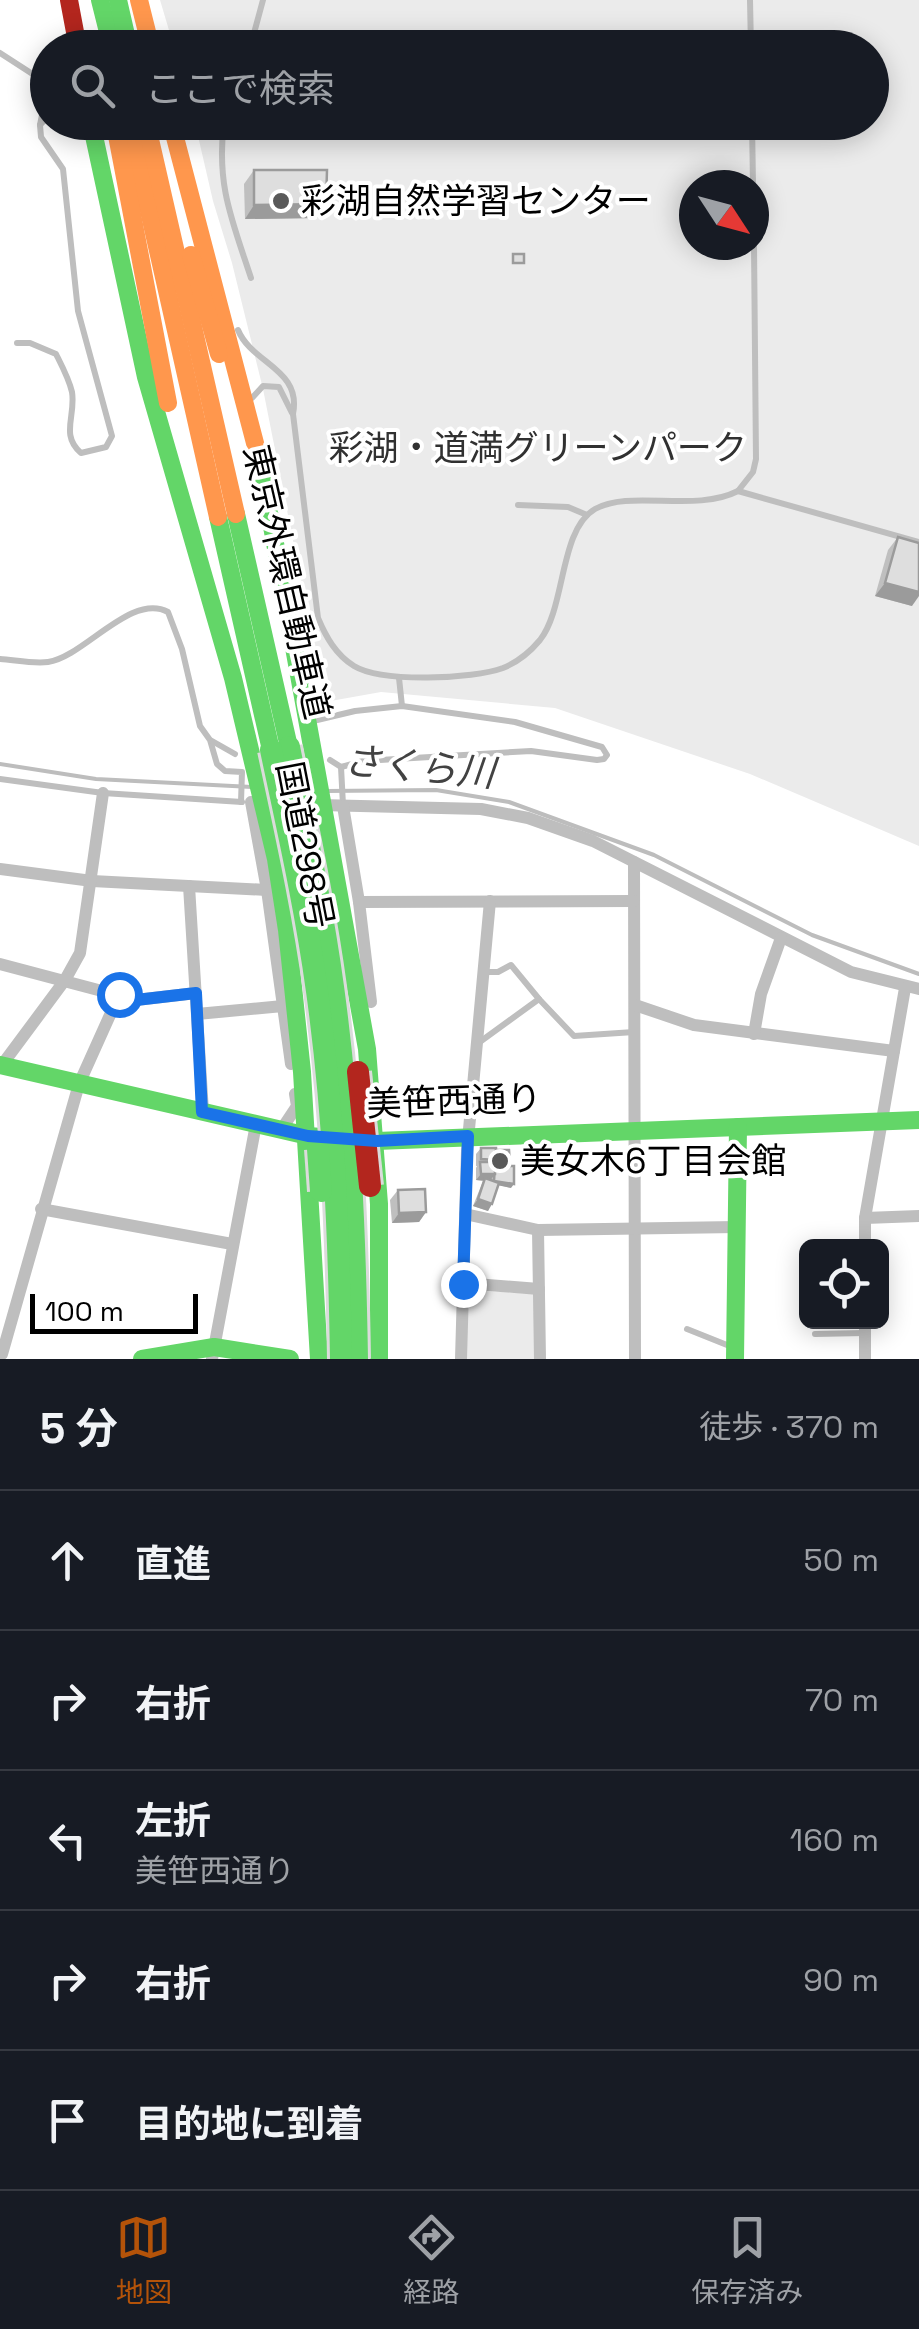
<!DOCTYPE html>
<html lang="ja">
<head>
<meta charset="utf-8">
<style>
  :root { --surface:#171b24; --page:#242831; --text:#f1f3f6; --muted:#9ea1a6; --line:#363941; --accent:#b45309 }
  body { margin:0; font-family:"Space Grotesk","Noto Sans JP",sans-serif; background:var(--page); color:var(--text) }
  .controls { position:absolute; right:30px; bottom:30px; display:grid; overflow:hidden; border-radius:15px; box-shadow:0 5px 25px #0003 }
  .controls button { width:90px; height:90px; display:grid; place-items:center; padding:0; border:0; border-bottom:2px solid var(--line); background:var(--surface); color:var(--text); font:50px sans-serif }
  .compass { position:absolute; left:679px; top:170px; width:90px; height:90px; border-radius:50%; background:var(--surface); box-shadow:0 5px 25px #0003; rotate:126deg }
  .scale { position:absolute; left:30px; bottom:25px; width:168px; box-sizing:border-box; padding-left:10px; border:5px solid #000; border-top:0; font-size:28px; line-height:35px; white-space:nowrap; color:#000; -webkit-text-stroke:8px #fff; paint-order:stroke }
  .stop { position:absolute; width:30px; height:30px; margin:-22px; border:8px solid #1a73e8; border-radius:50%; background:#fff }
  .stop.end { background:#1a73e8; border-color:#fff; box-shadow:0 2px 10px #0008 }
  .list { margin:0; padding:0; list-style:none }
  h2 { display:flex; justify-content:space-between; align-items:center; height:130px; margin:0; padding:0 40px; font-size:42px }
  h2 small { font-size:32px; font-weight:400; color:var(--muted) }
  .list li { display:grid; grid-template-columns:65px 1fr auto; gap:30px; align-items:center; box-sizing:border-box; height:140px; padding:0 40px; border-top:2px solid var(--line) }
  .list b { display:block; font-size:38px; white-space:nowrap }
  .list p { margin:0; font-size:32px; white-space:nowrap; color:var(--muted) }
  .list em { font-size:32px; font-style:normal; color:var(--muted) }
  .icon { flex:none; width:55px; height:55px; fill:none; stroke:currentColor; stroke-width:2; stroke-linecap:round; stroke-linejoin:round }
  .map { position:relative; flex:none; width:919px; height:1359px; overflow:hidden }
  .search { position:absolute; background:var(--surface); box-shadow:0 5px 25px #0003; left:30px; right:30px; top:30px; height:110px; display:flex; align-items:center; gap:25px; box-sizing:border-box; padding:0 35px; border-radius:55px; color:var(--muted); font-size:38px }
  .sheet { height:830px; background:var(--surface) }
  nav { display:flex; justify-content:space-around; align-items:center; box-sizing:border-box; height:140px; border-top:2px solid var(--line); background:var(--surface); font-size:28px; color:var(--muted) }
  nav a { display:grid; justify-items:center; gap:5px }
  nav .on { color:var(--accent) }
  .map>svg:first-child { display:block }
</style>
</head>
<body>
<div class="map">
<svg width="919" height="1359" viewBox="0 0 919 1359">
  <rect width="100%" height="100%" fill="#fff"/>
  <!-- green -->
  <g fill="#ebebeb" fill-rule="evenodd">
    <path d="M160,0H919V846L750,774L555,708L381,692L325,702L263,389L232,263L213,201L195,123L872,122V48L174,47ZM694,185H754V245H694Z"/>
    <polygon points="468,1290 535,1294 536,1359 464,1359"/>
  </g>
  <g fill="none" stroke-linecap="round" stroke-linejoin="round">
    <!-- stream -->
    <g stroke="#bdbdbd" stroke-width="4">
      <polyline points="0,764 96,779 252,787"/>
      <polyline points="326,791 436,790 509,802 654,855 812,935 919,974"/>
    </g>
    <!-- lane -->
    <g stroke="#bebebe" stroke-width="6">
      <polyline points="750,0 751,48"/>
      <polyline points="250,48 263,0"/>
      <polyline points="0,53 48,84 40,125 48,117"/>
      <polyline points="77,122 83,135"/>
      <path d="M224,122C216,185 232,220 251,278"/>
      <polyline points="752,122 753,185"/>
      <polyline points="754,245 756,459 753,472 738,491 919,542"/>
      <path d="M238,330C252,364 302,369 293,414L318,618C326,637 336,655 354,666C382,683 473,679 503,668C518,662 530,652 540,640C566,607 559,530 595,509C630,489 695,513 738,491"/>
      <path d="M17,343H30L56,354C62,366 69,379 72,392C76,416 60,435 81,453L106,447L112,436L78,311L63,169L41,137L40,125"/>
      <polyline points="252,398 263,386 279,387 292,413"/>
      <polyline points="518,505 568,507 587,515"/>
      <path d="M0,659C15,660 33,664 48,662C84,657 131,592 168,612L182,649L200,726L210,740L217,764L225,771L242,772L241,802"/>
      <polyline points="399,678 402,706"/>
      <polyline points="313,721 355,711 402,706 515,722 602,747 607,755 604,759 597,760 531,751 363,761 341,767"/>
      <polyline points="212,741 235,754"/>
      <polyline points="330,760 341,767 343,805"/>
      <polyline points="0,779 103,793 242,802"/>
      <polyline points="483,972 498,972 511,965 539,999"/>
      <polyline points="477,1044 539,999 574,1036 634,1032"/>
      <polyline points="687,1329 732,1347"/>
      <polyline points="815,1334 864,1333"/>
    </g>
    <!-- street -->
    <g stroke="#bebebe" stroke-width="12">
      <polyline points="265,803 251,802 267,890 291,1064"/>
      <polyline points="320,805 481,809 528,818 593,841 851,972 919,989"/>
      <polyline points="343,806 359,902 371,1002"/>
      <polyline points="634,862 635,1359"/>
      <polyline points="0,869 92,881 267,890"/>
      <polyline points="189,886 203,1112"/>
      <polyline points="359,902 634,901"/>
      <polyline points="0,964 136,1000 196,993"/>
      <polyline points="635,1005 694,1025 894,1051"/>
      <polyline points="197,1014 283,1006"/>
      <polyline points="754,1034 761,994 781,938"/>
      <polyline points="2,1065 65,980 80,953 103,793"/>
      <polyline points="281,1130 297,1106 295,1094"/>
      <polyline points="41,1209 232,1244"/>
      <polyline points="465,1214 538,1230 737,1227"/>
      <polyline points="865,1218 919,1216"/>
      <polyline points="538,1230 540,1359"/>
      <polyline points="865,1246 865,1218 905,988"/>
      <polyline points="463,1283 539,1289"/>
      <polyline points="865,1322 865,1359"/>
      <polyline points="2,1354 79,1084 119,995"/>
      <polyline points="212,1359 256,1124"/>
      <polyline points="461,1359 467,1151 490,901"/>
    </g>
    <!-- fast -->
    <g stroke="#63d668" stroke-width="18">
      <polyline points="100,0 112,48"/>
      <polyline points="118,0 129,48"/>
      <polyline points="91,122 146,377 233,678 276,859 287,930 302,1072 319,1359"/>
      <polyline points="261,466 367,1049 379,1204 379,1359"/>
      <polyline points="236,514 289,747"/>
      <polyline points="218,517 271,750"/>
      <polyline points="0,1065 308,1136 377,1141 919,1120"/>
      <polyline points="142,1359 214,1347 290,1359"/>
      <polyline points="735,1359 738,1127"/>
    </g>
    <!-- slow -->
    <g stroke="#ff974d" stroke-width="18">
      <polyline points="139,0 151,48"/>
      <polyline points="129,122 218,517"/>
      <polyline points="146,122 236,514"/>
      <polyline points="171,122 261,466"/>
      <polyline points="115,125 168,403"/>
      <polyline points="191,255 219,354"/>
    </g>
    <!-- jam -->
    <polyline stroke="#b3261e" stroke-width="18" points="69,0 78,48"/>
    <!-- fast-bridge casing -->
    <g stroke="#dbdbdb" stroke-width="28" stroke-linecap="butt">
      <g id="fast-bridge">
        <path d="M289,747C305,827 322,906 333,987C350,1110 355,1235 357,1359"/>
        <path d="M271,750C288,830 306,910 317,991C334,1113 339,1236 341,1359"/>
        <polyline points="318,1149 321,1191"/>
      </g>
    </g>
    <!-- jam-bridge casing -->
    <g stroke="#dbdbdb" stroke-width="28" stroke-linecap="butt">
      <polyline id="jam-bridge" points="358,1072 370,1186"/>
    </g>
    <!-- fast-bridge -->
    <use href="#fast-bridge" stroke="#63d668" stroke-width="22"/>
    <!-- jam-bridge -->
    <use href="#jam-bridge" stroke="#b3261e" stroke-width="22"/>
  </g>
  <!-- wall -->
  <g fill="#bfbfbf">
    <polygon points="254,170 317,218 245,219 244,184"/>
    <polygon points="898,537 912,606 875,596 888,550"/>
    <polygon points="481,1148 511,1188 499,1185 488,1211 473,1206 483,1181 476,1180 476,1168 477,1166 476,1166 476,1154"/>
    <polygon points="398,1190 426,1212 419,1222 392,1223 390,1200"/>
  </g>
  <!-- shaded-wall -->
  <g fill="#9b9b9b">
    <polygon points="326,204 317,218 245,219 254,205"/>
    <polygon points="885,583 919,592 919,596 912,606 875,596"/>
    <polygon points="481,1174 495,1174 490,1181 476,1180"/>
    <polygon points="494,1181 514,1184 511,1188 492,1184"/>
    <polygon points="478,1199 492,1204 488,1211 473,1206"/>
    <polygon points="426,1212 419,1222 392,1223 399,1213"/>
  </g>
  <!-- building -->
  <g fill="#dedede" stroke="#9b9b9b" stroke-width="2.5">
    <polygon points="254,170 327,170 326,204 254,205"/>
    <rect x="513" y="254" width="11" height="9"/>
    <polygon points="898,537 919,543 919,592 885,583"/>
    <polygon points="481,1148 496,1148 496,1160 481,1159"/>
    <polygon points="496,1150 509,1150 510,1166 514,1166 514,1184 494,1181"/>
    <polygon points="480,1162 495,1162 495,1174 481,1174"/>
    <polygon points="485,1178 499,1183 492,1204 478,1199"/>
    <polygon points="425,1189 426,1212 399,1213 398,1190"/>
  </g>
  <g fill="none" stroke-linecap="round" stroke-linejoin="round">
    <!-- route -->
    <polyline stroke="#1a73e8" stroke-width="12" points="119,994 136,1000 196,993 202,1112 308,1136 377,1141 468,1136 463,1284"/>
  </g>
  <!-- markers -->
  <g fill="#595959" stroke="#fff" stroke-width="4">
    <circle cx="281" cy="201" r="10"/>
    <circle cx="500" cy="1161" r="10"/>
  </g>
  <g text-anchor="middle" stroke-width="8" stroke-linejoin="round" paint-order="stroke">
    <!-- poi labels -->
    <g font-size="35" fill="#000" stroke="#fff" text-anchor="start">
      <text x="301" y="213">彩湖自然学習センター</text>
      <text x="520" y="1173">美女木6丁目会館</text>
    </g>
    <!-- park labels -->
    <g font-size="35" fill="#313131" stroke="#fff">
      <text x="538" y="460">彩湖・道満グリーンパーク</text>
    </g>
    <!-- street labels -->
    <g font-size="35" fill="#000" stroke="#fff">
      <text transform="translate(287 582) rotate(77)" y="12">東京外環自動車道</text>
      <text transform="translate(305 845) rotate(79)" y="12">国道298号</text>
      <text transform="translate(454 1101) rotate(-2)" y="12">美笹西通り</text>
    </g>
    <!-- water labels -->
    <g font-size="38" font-style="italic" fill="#424242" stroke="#fff">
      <text transform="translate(419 767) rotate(5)" y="13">さくら川</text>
    </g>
  </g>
</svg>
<div class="controls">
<button><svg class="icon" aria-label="locate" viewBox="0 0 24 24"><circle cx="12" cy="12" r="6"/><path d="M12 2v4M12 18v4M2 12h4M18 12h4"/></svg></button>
</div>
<svg class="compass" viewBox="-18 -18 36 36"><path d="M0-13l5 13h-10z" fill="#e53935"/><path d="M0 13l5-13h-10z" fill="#9ea1a6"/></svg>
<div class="scale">100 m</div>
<div class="stop" style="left:119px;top:994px"></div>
<div class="stop end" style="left:463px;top:1284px"></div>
<div class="search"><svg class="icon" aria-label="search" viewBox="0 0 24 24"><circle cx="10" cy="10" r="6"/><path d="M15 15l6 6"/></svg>ここで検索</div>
</div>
<section class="sheet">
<h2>5 分<small>徒歩 · 370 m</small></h2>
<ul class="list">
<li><svg class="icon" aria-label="ahead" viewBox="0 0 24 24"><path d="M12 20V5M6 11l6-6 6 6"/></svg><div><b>直進</b></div><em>50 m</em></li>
<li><svg class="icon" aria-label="right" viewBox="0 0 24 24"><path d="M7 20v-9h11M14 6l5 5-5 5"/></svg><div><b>右折</b></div><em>70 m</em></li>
<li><svg class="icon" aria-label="left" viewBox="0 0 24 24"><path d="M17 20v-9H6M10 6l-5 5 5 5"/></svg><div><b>左折</b><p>美笹西通り</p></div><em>160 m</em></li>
<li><svg class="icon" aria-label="right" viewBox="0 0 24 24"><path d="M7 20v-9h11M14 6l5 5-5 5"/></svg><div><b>右折</b></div><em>90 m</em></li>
<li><svg class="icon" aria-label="arrive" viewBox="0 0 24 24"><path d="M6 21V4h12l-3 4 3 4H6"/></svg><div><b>目的地に到着</b></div></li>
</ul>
</section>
<nav>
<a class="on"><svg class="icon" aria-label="map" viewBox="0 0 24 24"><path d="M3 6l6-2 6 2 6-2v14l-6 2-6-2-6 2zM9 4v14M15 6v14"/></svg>地図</a>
<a><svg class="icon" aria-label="directions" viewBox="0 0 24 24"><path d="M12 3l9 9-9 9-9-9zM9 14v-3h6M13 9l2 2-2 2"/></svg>経路</a>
<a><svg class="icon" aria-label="saved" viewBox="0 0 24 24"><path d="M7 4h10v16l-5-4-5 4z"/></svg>保存済み</a>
</nav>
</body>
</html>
